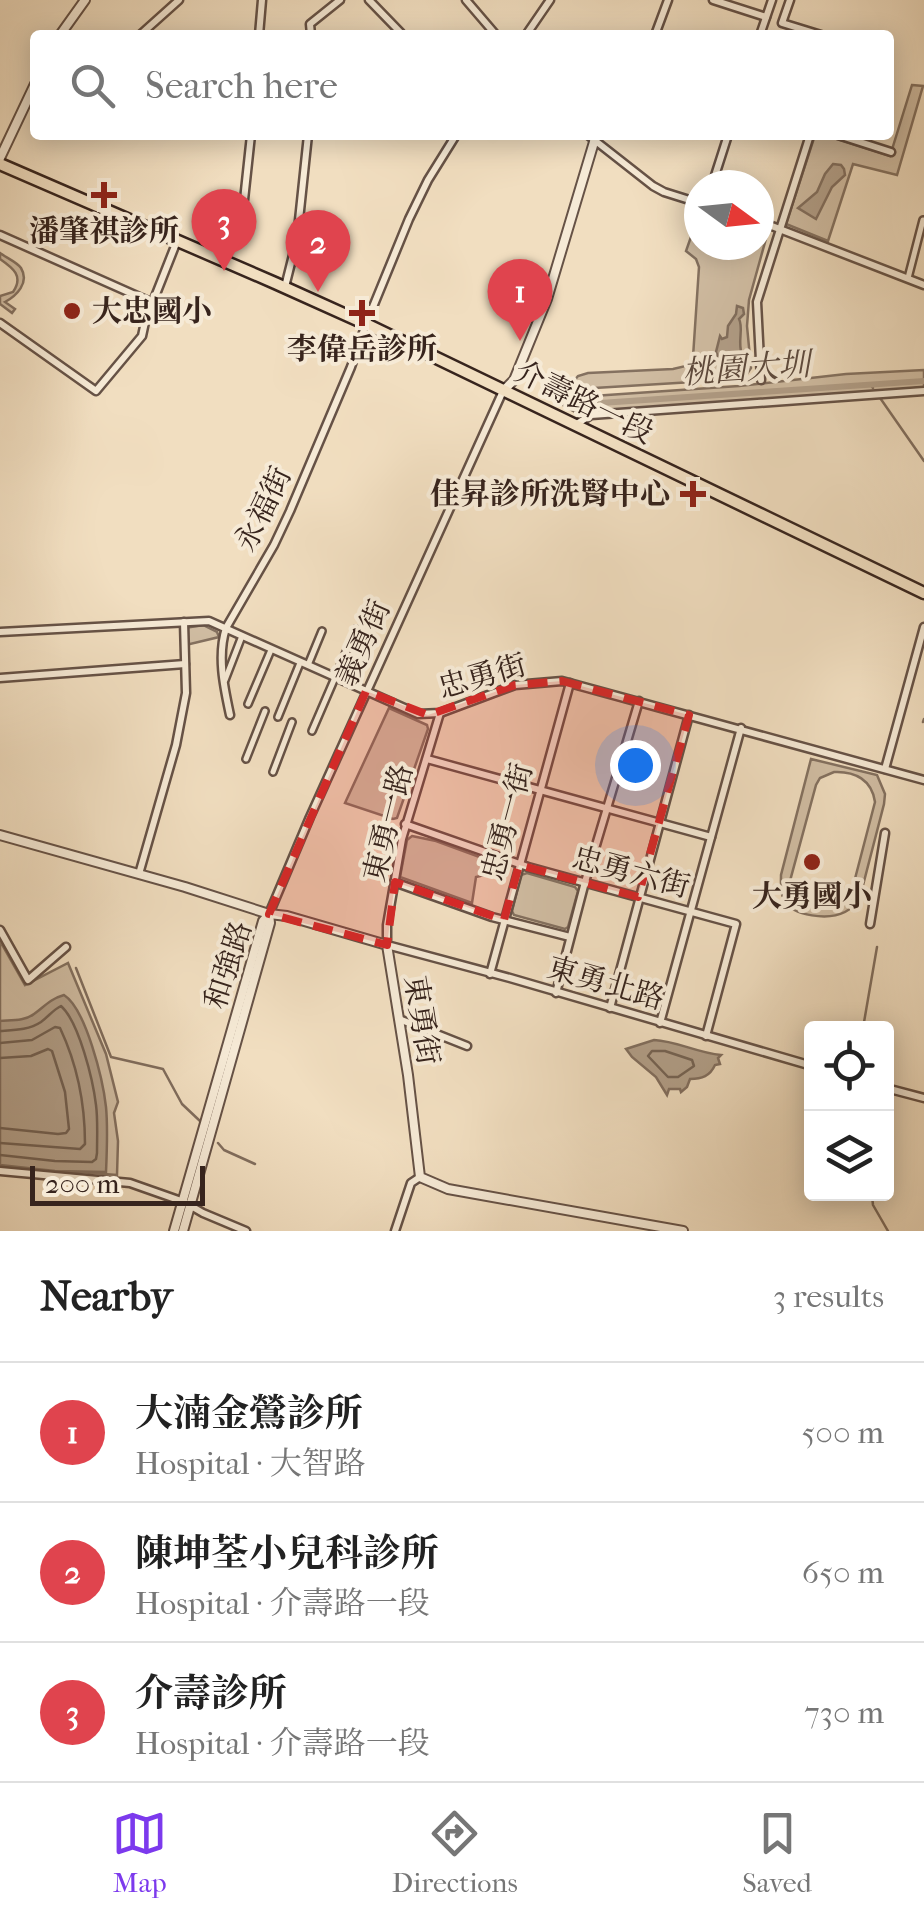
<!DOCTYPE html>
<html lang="en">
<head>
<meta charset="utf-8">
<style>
  :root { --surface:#fff; --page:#f2f2f2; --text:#222; --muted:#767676; --line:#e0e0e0; --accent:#7c3aed }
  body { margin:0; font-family:"IM FELL French Canon","Noto Serif TC",serif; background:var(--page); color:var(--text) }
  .controls { position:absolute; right:30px; bottom:30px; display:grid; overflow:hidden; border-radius:10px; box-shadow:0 5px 25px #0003 }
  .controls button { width:90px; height:90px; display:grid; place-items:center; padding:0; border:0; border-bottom:2px solid var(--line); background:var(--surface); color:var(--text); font:50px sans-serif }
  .compass { position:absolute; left:684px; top:170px; width:90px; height:90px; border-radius:50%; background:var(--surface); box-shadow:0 5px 25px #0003; rotate:105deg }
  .scale { position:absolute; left:30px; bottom:25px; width:175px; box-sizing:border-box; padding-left:10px; border:5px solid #37241d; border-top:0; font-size:28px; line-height:35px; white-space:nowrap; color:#37241d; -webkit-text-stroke:8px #f6ead6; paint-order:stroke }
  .you { position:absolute; left:635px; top:765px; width:35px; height:35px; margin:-25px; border:8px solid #fff; border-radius:50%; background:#1a73e8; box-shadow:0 0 0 15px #1a73e833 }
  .badge { display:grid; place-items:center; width:65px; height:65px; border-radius:50%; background:var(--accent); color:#fff; font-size:32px; font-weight:700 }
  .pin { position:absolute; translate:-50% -82px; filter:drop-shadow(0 2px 5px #0008) }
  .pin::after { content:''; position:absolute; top:52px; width:35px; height:30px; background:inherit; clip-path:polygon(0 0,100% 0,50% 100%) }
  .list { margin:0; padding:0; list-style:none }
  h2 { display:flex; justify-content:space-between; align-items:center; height:130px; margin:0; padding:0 40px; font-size:42px }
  h2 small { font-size:32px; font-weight:400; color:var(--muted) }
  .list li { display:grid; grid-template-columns:65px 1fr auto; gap:30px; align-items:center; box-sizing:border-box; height:140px; padding:0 40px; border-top:2px solid var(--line) }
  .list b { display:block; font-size:38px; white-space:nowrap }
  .list p { margin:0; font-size:32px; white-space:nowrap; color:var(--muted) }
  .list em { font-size:32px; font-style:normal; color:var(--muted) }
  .icon { flex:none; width:55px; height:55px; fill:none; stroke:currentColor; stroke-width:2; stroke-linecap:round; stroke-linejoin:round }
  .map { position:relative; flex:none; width:924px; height:1231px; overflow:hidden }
  .search { position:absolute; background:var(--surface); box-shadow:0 5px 25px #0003; left:30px; right:30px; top:30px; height:110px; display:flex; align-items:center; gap:25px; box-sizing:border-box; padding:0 35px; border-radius:10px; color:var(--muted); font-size:38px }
  .sheet { height:550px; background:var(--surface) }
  nav { display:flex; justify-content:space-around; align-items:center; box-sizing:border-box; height:140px; border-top:2px solid var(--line); background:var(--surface); font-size:28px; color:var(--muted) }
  nav a { display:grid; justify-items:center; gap:5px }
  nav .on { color:var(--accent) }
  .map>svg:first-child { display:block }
</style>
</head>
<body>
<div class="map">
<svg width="924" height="1231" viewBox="0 0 924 1231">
  <rect width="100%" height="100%" fill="#f1dec0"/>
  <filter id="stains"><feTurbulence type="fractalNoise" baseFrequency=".002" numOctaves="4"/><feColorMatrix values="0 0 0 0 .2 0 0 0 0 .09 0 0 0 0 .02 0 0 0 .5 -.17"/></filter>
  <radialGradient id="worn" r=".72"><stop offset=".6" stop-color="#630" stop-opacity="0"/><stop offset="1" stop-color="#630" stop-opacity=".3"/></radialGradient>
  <!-- green -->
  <g fill="#d1bea4" stroke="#847160" stroke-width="2.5" fill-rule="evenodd">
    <polygon points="912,85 923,86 897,175 853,164 828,241 786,224 815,135 825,135 890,156"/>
    <polygon points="699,214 699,245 759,245 759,230 767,235 749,300 747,326 751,368 747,374 726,380 578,389 560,398 578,376 588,373 673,369 686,366 693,357 699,267 696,259 686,251"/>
    <path d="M0,253C5,257 17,262 21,268C30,283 16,296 5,302L15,309L12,313L0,304V296L13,292C24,276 13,268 0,259Z"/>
    <polygon points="924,370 924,387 906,389 580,415 563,405 578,397 739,386 846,374"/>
    <polygon points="203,625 217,632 219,637 186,645 185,628"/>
    <polygon points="389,708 427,725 428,729 397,818 393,819 345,803"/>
    <path d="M811,759L877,775L885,794L884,804L861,893C857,901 853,908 845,912C829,920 793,917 784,900C780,892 781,884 781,875ZM834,772C855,771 872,780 875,802L851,894C836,911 815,907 797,896L790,881L816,785L820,778Z"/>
    <polygon points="412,836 436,841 496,863 493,873 476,877 472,903 400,877 407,840"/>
    <polygon points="527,873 575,887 578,891 568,927 565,929 514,915 512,911 521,875"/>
    <polygon points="0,941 25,985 68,963 106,1054 118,1102 114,1113 118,1141 117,1175 0,1166"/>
  </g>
  <!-- water -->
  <g fill="#b29f89" stroke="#816e5e" stroke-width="2.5">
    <polygon points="833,164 841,165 844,169 845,175 832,187 816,219 798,208 817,192 825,174"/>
    <path d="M737,306L743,308L744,314L739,319C744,328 737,342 742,355L737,361L732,362L731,370L724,372L716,352L720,336L722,339L727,337L728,326L736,314Z"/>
    <path d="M64,995C86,1009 103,1080 106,1107C108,1128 107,1150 106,1172L55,1171L0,1165V1021C11,1020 25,1021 34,1014C45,1006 50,999 64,995Z"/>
    <path d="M654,1040C677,1041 697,1053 721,1055L718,1058L720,1064L715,1065C710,1076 702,1079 690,1079L687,1087L681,1092L680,1089H669L667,1095L656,1077L632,1057L626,1049Z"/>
  </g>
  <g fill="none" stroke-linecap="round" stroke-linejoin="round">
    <!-- shore -->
    <g stroke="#746253" stroke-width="2.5">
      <path d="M0,1031C14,1030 29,1030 41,1022C49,1016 53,1010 61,1006C79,1022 93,1080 96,1105C98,1120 97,1137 97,1153L96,1159L92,1162L55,1161L0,1155"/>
      <path d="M0,1043L32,1040L55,1027L60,1028C77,1064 85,1105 85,1144L80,1149L0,1143"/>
      <polygon points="665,1051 692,1060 694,1066 678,1077 668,1077 648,1056 652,1051"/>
      <polyline points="0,1058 31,1056 48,1049 52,1051 65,1092 69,1129 66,1133 58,1134 0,1128"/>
    </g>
    <!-- stream -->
    <g stroke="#816e5e" stroke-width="2.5">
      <polyline points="871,385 873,388"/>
      <polyline points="878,395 924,461"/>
      <polyline points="923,722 924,719"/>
      <polyline points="76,968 111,1057 163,1069 182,1104 200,1121"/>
      <polyline points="863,1028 877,947"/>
      <polyline points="218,1143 224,1150 255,1164"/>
      <polyline points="867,1194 872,1196 873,1205 888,1231"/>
    </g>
    <!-- canal -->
    <polyline stroke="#b29f89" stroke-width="6" points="571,405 924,381"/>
    <!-- pedestrian casing -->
    <g stroke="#665246" stroke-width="10">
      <g id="pedestrian">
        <polyline points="908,278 923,220"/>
        <polyline points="308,665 322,631"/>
        <polyline points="225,680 242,636"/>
        <polyline points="248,704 271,650"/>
        <polyline points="278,717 300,663"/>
        <polyline points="312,731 356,629"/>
        <polyline points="246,759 265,711"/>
        <polyline points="273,772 292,722"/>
      </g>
    </g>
    <!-- minor casing -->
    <g stroke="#665246" stroke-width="11">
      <g id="minor">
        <polyline points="369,0 401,33"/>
        <polyline points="466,0 496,35"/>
        <polyline points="713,0 766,17"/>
        <polyline points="790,0 782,23 821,35"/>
        <polyline points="140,35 179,0"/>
        <polyline points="259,35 262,0"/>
        <polyline points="311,35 310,24 340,0"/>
        <polyline points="526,35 550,0"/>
        <polyline points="655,35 668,0"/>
        <polyline points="760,35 772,0"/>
        <polyline points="588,135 653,186 664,192 699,203"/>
        <polyline points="838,135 891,152"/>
        <polyline points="712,185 728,135"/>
        <polyline points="244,200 251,135"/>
        <polyline points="759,221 924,285"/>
        <polyline points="0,235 153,303"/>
        <polyline points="285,287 297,239 308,135"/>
        <polyline points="0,323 96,391 142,336 145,322 177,241"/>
        <polyline points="761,380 757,302 810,135"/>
        <polyline points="575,425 591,415 924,391"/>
        <polyline points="0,632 209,621 418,714 440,713 515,685 562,681 924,780"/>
        <polyline points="0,678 185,664"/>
        <polyline points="440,713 402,839 387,925 387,945 510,978 812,1066"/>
        <path d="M230,715C224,687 217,656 226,628L274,545L290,511L351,367L366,324L409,219L428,180L456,135"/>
        <polyline points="427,759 711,837"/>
        <polyline points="885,769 924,627"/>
        <polyline points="405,824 528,867 736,924 706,1036"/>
        <polyline points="139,874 176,745 186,693 184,622"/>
        <polyline points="394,882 492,917 570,937"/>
        <polyline points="269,914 310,817 503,391"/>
        <polyline points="870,924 885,833"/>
        <polyline points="0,930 28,980 66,947"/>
        <polyline points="490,974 570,683"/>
        <polyline points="556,993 585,882 639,701"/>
        <polyline points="610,1008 689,715"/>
        <polyline points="399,1019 467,1046"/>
        <polyline points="660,1023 741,728"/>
        <polyline points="886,1088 924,1098"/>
        <polyline points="0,1171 130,1183 184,1202 203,1213 246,1231"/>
        <polyline points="395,1231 411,1183 420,1177"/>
      </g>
    </g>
    <!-- tertiary casing -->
    <g stroke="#665246" stroke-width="12">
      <g id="tertiary">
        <polyline points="60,35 85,0"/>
        <polyline points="0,158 35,84"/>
        <polyline points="503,391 514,380 547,299 594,142"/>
        <polyline points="0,835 185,887 269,914 287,916 387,945 408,1075 420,1177 448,1189 683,1231"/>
        <polyline points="174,1231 263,921 269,914"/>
        <polyline points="183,1231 270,923 269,914"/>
      </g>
    </g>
    <!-- primary casing -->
    <g stroke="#37241d" stroke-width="15">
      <polyline id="primary" points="0,164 275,283 366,324 924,593"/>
    </g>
    <!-- pedestrian -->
    <use href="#pedestrian" stroke="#f6ead6" stroke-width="5"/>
    <!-- minor -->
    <use href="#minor" stroke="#f6ead6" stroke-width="6"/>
    <!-- tertiary -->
    <use href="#tertiary" stroke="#f6ead6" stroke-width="8"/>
    <!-- primary -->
    <use href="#primary" stroke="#f1dec0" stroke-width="10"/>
  </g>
  <!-- marked area -->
  <path fill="#d62828" fill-opacity="0.2" stroke="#d62828" stroke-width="8" stroke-dasharray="20 12" stroke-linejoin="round" d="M562,681L689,715L638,897L519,865L504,920L395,882L387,945L269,914L366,691L428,715L515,685Z"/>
  <!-- markers -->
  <g fill="#8f2418" stroke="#f6ead6" stroke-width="4">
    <path d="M99 180h10v10h10v10h-10v10h-10v-10h-10v-10h10z"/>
    <circle cx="72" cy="311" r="10"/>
    <path d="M357 298h10v10h10v10h-10v10h-10v-10h-10v-10h10z"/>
    <path d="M688 479h10v10h10v10h-10v10h-10v-10h-10v-10h10z"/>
    <circle cx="812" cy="862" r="10"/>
  </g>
  <g text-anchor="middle" stroke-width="8" stroke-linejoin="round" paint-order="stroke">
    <!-- poi labels -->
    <g font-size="30" font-weight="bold" fill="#37241d" stroke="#f6ead6">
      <text x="104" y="241">潘肇祺診所</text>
      <text x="92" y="321" text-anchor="start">大忠國小</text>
      <text x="362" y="359">李偉岳診所</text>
      <text x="670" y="504" text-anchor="end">佳昇診所洗腎中心</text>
      <text x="812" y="906">大勇國小</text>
    </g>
    <!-- street labels -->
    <g font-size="30" fill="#37241d" stroke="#f6ead6">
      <text transform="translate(584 402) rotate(26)" y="10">介壽路一段</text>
      <text transform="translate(263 509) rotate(-64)" y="10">永福街</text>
      <text transform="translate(363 643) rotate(-66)" y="10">義勇街</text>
      <text transform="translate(482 676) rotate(-16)" y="10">忠勇街</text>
      <text transform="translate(507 822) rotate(-75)" y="10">忠勇一街</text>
      <text transform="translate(388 823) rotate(-76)" y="10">東勇一路</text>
      <text transform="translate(631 872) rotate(15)" y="10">忠勇六街</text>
      <text transform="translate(228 965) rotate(-72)" y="10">和強路</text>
      <text transform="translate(606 983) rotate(16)" y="10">東勇北路</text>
      <text transform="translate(422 1020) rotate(81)" y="10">東勇街</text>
    </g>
    <!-- water labels -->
    <g font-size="32" font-style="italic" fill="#5c493d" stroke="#f6ead6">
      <text transform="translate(746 368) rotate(-4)" y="11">桃園大圳</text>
    </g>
  </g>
  <rect width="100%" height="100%" filter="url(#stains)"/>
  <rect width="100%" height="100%" fill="url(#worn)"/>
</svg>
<div class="controls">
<button><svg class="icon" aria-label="locate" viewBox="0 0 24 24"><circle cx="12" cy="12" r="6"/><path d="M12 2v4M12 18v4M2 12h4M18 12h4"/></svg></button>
<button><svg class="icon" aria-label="layers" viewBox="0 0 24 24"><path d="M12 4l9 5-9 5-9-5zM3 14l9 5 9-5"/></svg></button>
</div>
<svg class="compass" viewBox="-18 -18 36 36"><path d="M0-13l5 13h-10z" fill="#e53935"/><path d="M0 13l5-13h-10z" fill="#767676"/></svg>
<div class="scale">200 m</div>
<div class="you"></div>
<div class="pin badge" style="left:520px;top:341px;background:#e0444e">1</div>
<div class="pin badge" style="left:318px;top:292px;background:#e0444e">2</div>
<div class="pin badge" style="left:224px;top:271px;background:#e0444e">3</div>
<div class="search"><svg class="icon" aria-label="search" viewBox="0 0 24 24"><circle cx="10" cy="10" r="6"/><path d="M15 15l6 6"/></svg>Search here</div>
</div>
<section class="sheet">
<h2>Nearby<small>3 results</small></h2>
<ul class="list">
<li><span class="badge" style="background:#e0444e">1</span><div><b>大湳金鶯診所</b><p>Hospital · 大智路</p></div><em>500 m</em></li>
<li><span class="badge" style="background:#e0444e">2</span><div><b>陳坤荃小兒科診所</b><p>Hospital · 介壽路一段</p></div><em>650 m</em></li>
<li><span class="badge" style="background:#e0444e">3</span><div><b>介壽診所</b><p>Hospital · 介壽路一段</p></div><em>730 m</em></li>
</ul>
</section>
<nav>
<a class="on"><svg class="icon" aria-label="map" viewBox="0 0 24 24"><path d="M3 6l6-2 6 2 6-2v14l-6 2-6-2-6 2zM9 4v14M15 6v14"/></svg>Map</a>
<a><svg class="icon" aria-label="directions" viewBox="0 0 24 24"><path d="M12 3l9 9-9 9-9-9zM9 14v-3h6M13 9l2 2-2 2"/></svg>Directions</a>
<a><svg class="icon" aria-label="saved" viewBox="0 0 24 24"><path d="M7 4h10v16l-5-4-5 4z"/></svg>Saved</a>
</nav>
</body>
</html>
